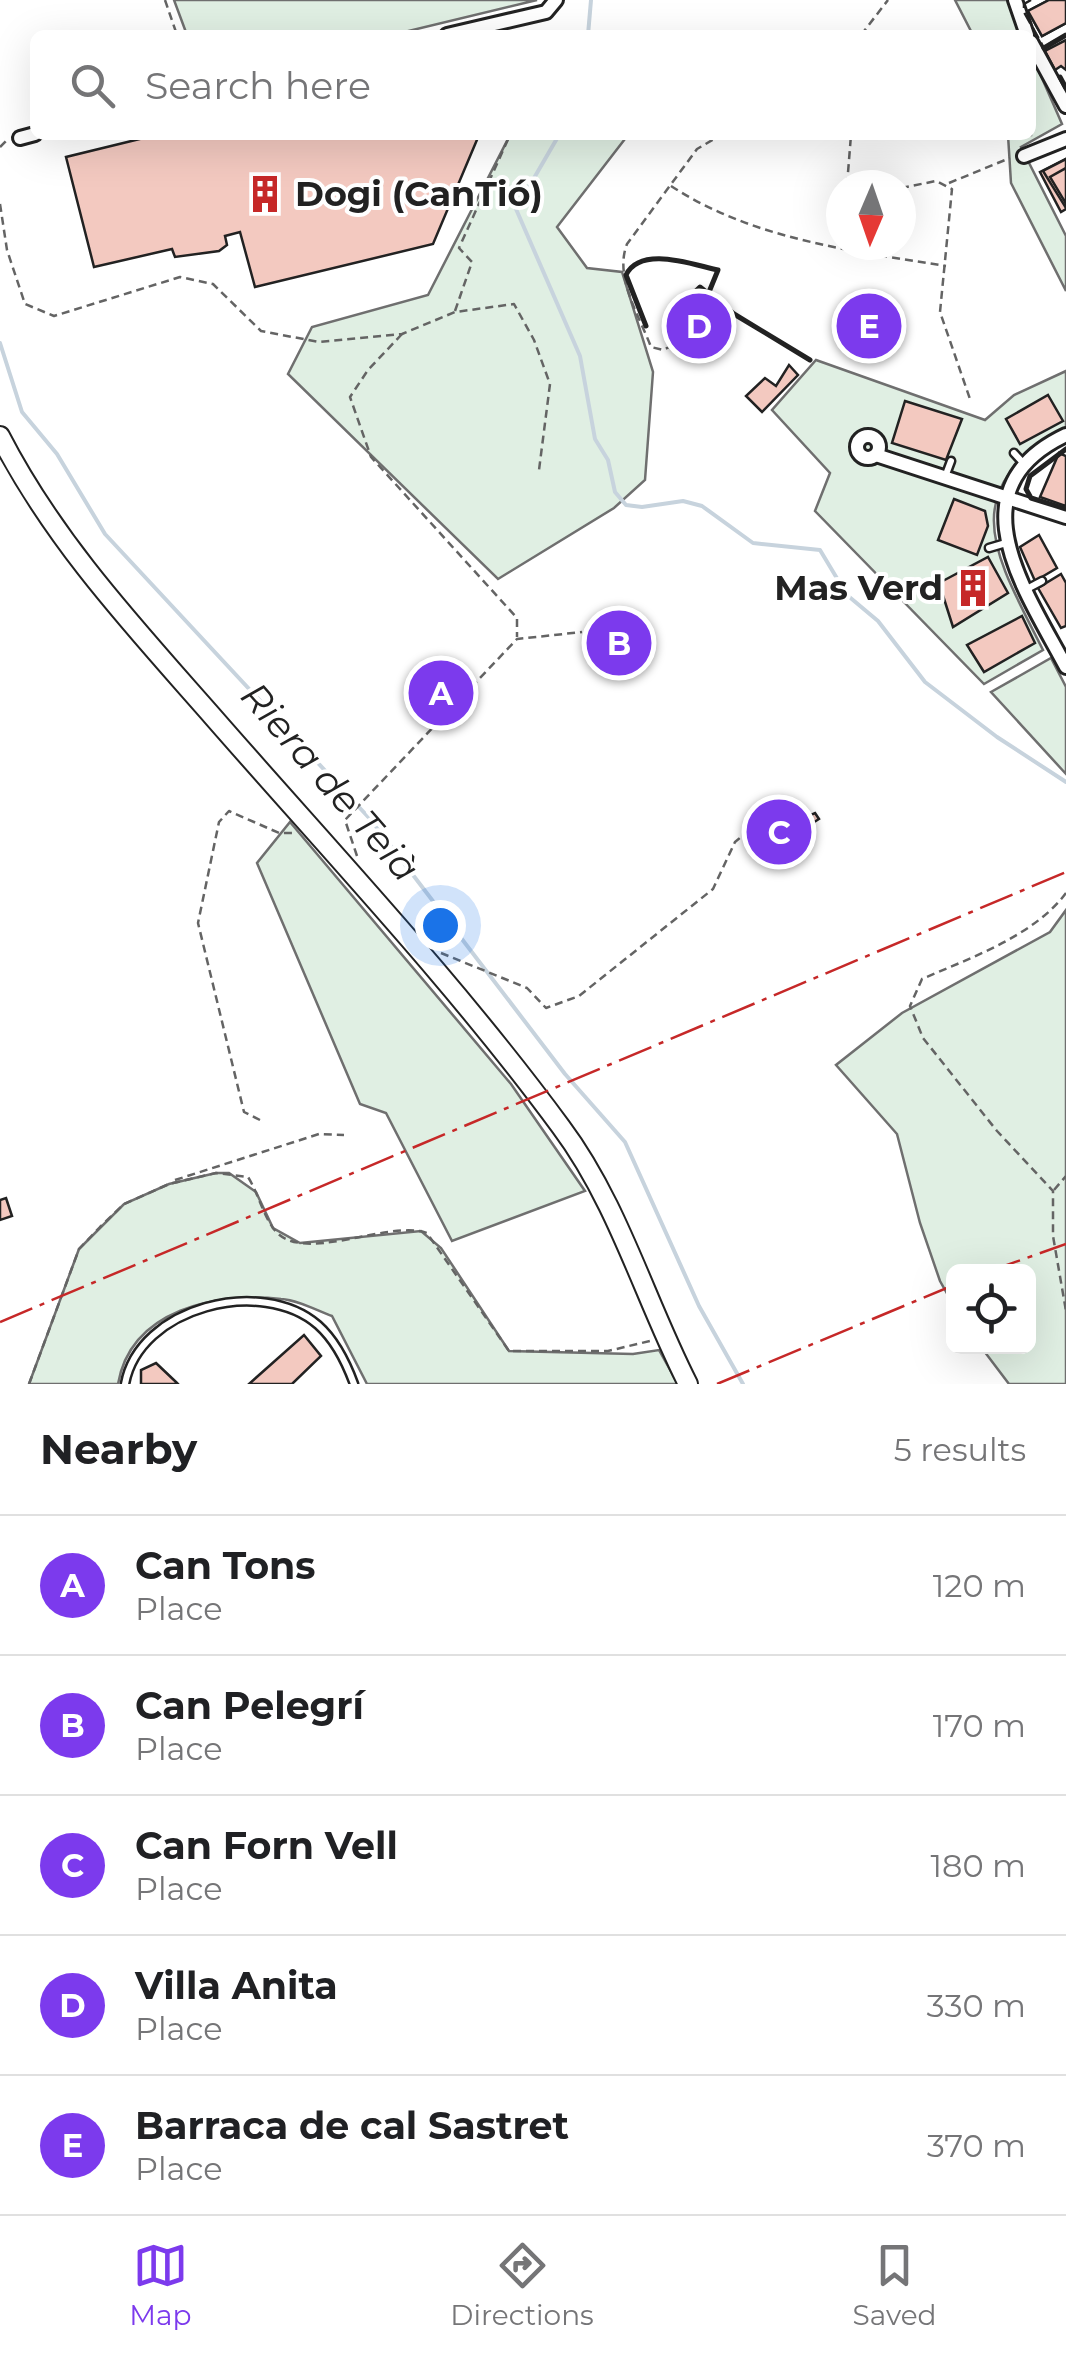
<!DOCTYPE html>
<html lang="en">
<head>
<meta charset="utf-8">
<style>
  :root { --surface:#fff; --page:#f2f2f2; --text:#202124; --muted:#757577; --line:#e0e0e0; --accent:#7c3aed }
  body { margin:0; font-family:Montserrat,sans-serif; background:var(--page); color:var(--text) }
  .controls { position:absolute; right:30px; bottom:30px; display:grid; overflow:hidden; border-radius:15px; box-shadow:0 10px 40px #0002 }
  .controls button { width:90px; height:90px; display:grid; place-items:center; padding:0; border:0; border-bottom:2px solid var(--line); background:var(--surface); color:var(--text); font:50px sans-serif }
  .compass { position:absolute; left:826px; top:170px; width:90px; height:90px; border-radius:50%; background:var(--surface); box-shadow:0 10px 40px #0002; rotate:182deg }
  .you { position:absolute; left:440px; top:925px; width:35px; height:35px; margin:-25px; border:8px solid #fff; border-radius:50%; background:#1a73e8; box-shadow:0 0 0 15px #1a73e833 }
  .badge { display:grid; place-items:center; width:65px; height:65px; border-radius:50%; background:var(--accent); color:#fff; font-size:32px; font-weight:700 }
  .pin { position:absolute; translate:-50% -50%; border:5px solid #fff; box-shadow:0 2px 10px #0006 }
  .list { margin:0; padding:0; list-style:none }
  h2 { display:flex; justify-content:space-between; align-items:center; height:130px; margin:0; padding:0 40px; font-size:42px }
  h2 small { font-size:32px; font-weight:400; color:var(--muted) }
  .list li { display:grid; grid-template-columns:65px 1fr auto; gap:30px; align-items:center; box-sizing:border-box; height:140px; padding:0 40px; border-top:2px solid var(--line) }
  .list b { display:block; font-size:38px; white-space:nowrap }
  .list p { margin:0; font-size:32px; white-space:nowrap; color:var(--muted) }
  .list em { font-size:32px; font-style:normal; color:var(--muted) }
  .icon { flex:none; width:55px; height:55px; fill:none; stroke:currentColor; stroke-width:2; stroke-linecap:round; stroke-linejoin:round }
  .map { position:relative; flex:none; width:1066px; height:1384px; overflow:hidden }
  .search { position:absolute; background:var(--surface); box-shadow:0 10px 40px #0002; left:30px; right:30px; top:30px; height:110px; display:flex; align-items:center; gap:25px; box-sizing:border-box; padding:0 35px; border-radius:15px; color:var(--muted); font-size:38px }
  .sheet { height:830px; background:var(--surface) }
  nav { display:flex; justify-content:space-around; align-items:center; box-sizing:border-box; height:140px; border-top:2px solid var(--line); background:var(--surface); font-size:28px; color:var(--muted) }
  nav a { display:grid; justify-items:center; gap:5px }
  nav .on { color:var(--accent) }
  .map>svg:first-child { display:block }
</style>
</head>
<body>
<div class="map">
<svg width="1066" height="1384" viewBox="0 0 1066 1384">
  <rect width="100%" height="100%" fill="#fff"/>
  <!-- green -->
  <g fill="#e0efe3" stroke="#6f6f6f" stroke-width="2.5">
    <polygon points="174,0 537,0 392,35 187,35"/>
    <polygon points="955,0 1008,0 1023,35 973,35"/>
    <polygon points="1031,53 1062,124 1021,147 1066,236 1066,291 1011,183 1008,135 1031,135"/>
    <polygon points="510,135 628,135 557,227 587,268 622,272 653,372 645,480 614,508 498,579 288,374 312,327 428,295"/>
    <path d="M816,360L985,420L1014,395L1066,371V427C952,491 996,556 1043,650L984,684L815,511L830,473L772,410Z"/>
    <polygon points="1051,658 1066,687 1066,774 991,692"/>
    <polygon points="290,822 511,1084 585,1191 452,1241 386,1113 360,1104 257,863"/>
    <polygon points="1066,910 1066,1384 1009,1384 981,1347 1028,1346 1028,1272 954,1272 953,1304 940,1281 920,1223 897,1134 836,1065 902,1013 1050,932"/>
    <path d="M216,1173H229L256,1192L273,1228L300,1243L421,1231L441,1248L509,1351L633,1354L659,1350L678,1384H367L332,1316C316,1310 298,1300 281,1299C217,1292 131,1309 118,1384H29L79,1249L124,1204L169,1184Z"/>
  </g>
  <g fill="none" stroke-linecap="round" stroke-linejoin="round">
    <!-- stream -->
    <g stroke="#c7d3dd" stroke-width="4">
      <polyline points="588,35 591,0"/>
      <polyline points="559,135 516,209 580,356 595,439 608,460 615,492 626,505 642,507 683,501 702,506 753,543 820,550 847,595 878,621 925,682 997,737 1066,782"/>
      <polyline points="0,343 22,412 57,454 105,534 371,820 565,1074 625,1142 699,1306 743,1384"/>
    </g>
  </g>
  <!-- building -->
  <g fill="#f3c9c0" stroke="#222" stroke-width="2.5">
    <polygon points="1049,0 1066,0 1066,23 1042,36 1028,11"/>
    <polygon points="1049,0 1066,0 1066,23 1042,36 1028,11"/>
    <polygon points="1066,40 1066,70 1061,66 1055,70 1045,51"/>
    <polygon points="156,135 479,135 433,244 255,287 240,232 225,236 227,245 219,251 175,257 172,249 94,267 66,157"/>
    <polygon points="1066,159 1066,209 1061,212 1040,172"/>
    <polygon points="1066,159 1066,208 1043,171"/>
    <polygon points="1066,168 1066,201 1065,202 1050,177"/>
    <polygon points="699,311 718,328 704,342 685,330"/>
    <polygon points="789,365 798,375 762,412 746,396 765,378 776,386"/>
    <polygon points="1048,395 1063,421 1020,444 1006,419"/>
    <polygon points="905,401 962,419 946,460 892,443"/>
    <polygon points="1059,453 1066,456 1066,506 1040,497"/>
    <polygon points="954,499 985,511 988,526 977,555 938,540"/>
    <polygon points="1039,535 1057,568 1035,581 1020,547"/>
    <polygon points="988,557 1008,593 953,627 939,583"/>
    <polygon points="1061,574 1066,583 1066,626 1061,628 1038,588"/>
    <polygon points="1022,616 1035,643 984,672 967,645"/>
    <polygon points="627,626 635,651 611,658 602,635"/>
    <polygon points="444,676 459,689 439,711 423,698"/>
    <polygon points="815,813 819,819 761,856 751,837 780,820 784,827"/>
    <polygon points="6,1198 12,1216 0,1220 0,1200"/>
    <polygon points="304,1335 321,1356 292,1384 249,1384"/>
    <polygon points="156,1363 176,1382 178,1384 141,1384 141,1370"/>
  </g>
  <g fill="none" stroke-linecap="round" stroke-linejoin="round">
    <!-- lane casing -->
    <g stroke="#222" stroke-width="11">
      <g id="lane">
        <polyline points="1014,453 1026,466"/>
        <polyline points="945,477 951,461"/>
        <polyline points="989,548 1006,543"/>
        <polyline points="1025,590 1042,581"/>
        <path d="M125,1384C139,1307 262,1276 318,1325C336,1341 346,1362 354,1384"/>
      </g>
    </g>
    <!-- street casing -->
    <g stroke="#222" stroke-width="18">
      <g id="street">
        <polyline points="1015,0 1027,35"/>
        <polyline points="447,35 546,12 556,0"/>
        <polyline points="1031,42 1066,106"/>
        <polyline points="20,138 35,134"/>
        <polyline points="1024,156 1066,139"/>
        <path d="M1066,435C952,489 1026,591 1066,667"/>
        <circle cx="868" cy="447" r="11"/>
        <polyline points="876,455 1066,517"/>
      </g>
    </g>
    <!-- secondary casing -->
    <g stroke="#222" stroke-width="22">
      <path id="secondary" d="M0,436C55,543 135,628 214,718C331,852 455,983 561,1127C618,1203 645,1300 688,1384"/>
    </g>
    <!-- path -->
    <g stroke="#646464" stroke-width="2.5" stroke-dasharray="8 5" stroke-linecap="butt">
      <polyline points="165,0 177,35"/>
      <polyline points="861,35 888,0"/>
      <polyline points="1049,44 1057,39"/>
      <polyline points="0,147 8,139"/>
      <polyline points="949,183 1010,158"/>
      <polyline points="847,185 851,135"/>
      <path d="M671,186C752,239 852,251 946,266"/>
      <polyline points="901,188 936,181 952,189 940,312 970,399"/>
      <polyline points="0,204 7,250 25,304 54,316 180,277 213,284 261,331 319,342 402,334 455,312 514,304 534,340 550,384 539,470"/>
      <polyline points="455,311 472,262 459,248 510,135"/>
      <polyline points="402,334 368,370 350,397 371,457 517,618 517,637"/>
      <path d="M673,345L663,350L651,347C639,315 614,277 627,244L697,149L721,135"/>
      <polyline points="357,856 345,820 517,639 582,632"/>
      <path d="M1066,893C1034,936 970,958 922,979L910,1006L923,1038L997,1131L1053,1191V1236L1066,1311"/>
      <polyline points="441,953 527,988 546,1008 579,996 713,889 735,842 759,822"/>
      <polyline points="260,1120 244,1112 198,923 219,822 229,811 279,833 292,833"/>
      <polyline points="175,1180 319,1134 344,1135"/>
      <polyline points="1054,1190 1066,1176"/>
      <path d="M29,1384L79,1249L100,1227L124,1204L169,1184L216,1173L248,1177C258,1193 262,1212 273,1228C300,1267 386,1219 427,1233L509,1351H608L650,1341"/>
    </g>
    <!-- lane -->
    <use href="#lane" stroke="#fff" stroke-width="6"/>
    <!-- street -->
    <use href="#street" stroke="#fff" stroke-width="12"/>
    <!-- secondary -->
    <use href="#secondary" stroke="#fff" stroke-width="18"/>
    <!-- fence -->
    <polyline stroke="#222" stroke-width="2.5" stroke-dasharray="12 5" stroke-linecap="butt" points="1031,0 1024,4 1024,12 1044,48"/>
    <!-- wall -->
    <g stroke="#222" stroke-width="5">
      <polyline points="1044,48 1066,35"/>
      <polyline points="1060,77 1066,88"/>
      <path d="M646,326L626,275C641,245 693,265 718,270L709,292"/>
      <polyline points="684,329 671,315 700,287 734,314 810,360"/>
      <polyline points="1066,449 1030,476 1026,489 1031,498 1066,509"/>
    </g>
    <!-- power -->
    <g stroke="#c62828" stroke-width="2.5" stroke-dasharray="35 8 5 8" stroke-linecap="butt">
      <polyline points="987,1272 1066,1244"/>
      <polyline points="0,1322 1066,872"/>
      <polyline points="717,1384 954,1285"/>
    </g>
  </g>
  <!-- icons -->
  <defs>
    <g id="building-bare" transform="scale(3)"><path d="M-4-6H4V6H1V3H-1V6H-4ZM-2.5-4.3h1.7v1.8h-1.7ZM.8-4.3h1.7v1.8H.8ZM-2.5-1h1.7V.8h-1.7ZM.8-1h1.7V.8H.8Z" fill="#c62828" stroke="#fff" stroke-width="2.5" paint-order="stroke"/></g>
  </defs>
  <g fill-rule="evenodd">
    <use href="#building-bare" x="265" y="194"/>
    <use href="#building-bare" x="973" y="588"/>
  </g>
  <g text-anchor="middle" stroke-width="8" stroke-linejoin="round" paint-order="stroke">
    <!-- poi labels -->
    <g font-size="35" font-weight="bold" fill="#222" stroke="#fff" text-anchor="start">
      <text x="295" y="206">Dogi (CanTió)</text>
      <text x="943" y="600" text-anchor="end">Mas Verd</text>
    </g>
    <!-- water labels -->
    <g font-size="38" font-style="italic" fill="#222" stroke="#fff">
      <text transform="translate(330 782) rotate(49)" y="13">Riera de Teià</text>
    </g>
  </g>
</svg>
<div class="controls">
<button><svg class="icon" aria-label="locate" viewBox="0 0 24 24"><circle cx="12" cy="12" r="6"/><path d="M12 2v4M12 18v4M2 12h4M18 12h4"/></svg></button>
</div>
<svg class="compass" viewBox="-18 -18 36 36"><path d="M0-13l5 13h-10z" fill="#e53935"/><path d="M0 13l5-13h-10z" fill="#757577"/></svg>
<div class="you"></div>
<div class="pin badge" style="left:441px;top:693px">A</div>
<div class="pin badge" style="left:619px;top:643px">B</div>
<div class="pin badge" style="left:779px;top:832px">C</div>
<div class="pin badge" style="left:699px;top:326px">D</div>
<div class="pin badge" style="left:869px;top:326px">E</div>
<div class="search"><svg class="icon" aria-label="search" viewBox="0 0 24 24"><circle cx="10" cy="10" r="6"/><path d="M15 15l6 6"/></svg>Search here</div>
</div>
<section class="sheet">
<h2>Nearby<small>5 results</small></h2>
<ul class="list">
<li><span class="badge">A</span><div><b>Can Tons</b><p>Place</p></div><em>120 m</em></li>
<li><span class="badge">B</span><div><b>Can Pelegrí</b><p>Place</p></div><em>170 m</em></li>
<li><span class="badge">C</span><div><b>Can Forn Vell</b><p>Place</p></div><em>180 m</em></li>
<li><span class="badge">D</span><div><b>Villa Anita</b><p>Place</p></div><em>330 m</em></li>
<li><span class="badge">E</span><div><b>Barraca de cal Sastret</b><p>Place</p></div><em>370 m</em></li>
</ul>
</section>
<nav>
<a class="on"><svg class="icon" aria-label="map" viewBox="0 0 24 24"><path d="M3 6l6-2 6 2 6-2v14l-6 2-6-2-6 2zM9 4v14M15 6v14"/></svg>Map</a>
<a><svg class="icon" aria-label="directions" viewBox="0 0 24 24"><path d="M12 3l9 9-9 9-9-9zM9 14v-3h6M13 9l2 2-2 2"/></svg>Directions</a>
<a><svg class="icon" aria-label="saved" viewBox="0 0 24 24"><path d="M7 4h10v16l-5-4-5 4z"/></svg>Saved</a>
</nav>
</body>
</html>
